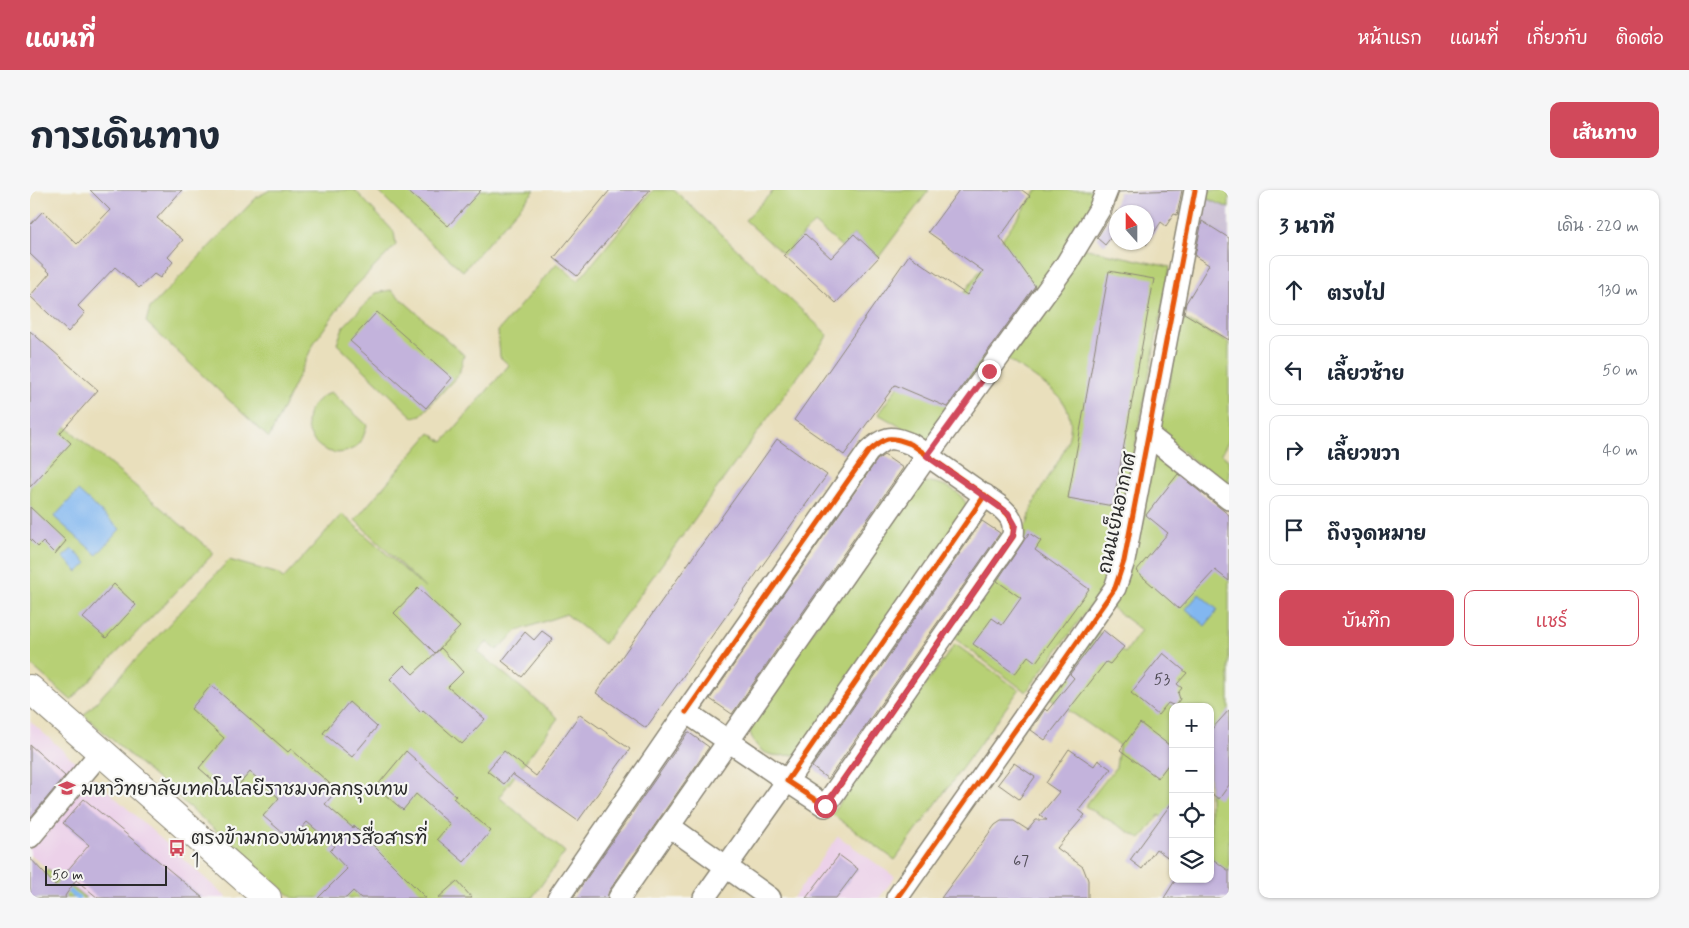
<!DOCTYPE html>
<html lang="th">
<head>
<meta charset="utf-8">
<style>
  :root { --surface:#fff; --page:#f6f6f7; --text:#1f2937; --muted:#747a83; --line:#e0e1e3; --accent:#d1495b }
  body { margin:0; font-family:Mynerve,"Playpen Sans Thai",sans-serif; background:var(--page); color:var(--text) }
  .controls { position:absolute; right:15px; bottom:15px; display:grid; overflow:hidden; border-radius:10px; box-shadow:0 1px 4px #0004 }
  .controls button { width:45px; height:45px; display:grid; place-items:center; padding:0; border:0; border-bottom:1px solid var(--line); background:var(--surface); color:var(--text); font:25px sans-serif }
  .compass { position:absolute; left:1079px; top:15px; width:45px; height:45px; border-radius:50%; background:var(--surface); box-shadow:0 1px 4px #0004; rotate:339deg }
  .scale { position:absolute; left:15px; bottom:12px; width:122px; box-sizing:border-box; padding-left:5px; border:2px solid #2b2b2b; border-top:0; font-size:14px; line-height:18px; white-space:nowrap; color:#2b2b2b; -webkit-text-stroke:4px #f6f6f2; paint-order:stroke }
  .stop { position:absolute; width:15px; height:15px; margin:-11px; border:4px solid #d1495b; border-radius:50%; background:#fff }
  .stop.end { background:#d1495b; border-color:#fff; box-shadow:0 1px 5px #0008 }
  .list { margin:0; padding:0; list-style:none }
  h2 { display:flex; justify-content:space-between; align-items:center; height:65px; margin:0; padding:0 20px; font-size:21px }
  h2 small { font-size:16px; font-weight:400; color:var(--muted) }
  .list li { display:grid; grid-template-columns:32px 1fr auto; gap:15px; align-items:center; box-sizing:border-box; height:70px; margin:0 10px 10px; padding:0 10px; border:1px solid var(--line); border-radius:10px }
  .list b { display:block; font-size:19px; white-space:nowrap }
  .list em { font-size:16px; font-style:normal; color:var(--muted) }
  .actions { display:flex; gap:10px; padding:15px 20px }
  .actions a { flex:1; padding:11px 0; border:1px solid var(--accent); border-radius:10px; text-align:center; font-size:18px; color:var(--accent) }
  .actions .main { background:var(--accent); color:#fff }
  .icon { flex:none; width:28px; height:28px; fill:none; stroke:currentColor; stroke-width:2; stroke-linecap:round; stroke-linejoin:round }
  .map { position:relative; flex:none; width:1199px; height:708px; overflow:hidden; border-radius:10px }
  header { display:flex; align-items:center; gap:30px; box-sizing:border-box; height:70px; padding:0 25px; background:var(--accent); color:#fff }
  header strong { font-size:24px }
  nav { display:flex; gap:28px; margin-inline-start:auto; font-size:18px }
  .intro { display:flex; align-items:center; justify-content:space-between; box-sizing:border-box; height:120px; padding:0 30px }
  h1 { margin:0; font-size:35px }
  .button { padding:12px 22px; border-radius:10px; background:var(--accent); color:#fff; font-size:18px; font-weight:700 }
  main { display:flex; gap:30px; padding:0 30px }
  aside { flex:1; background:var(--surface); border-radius:10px; box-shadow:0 1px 4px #0004 }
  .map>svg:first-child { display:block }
</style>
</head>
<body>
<header>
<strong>แผนที่</strong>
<nav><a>หน้าแรก</a><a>แผนที่</a><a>เกี่ยวกับ</a><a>ติดต่อ</a></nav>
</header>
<div class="intro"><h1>การเดินทาง</h1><a class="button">เส้นทาง</a></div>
<main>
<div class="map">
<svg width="1199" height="708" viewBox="0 0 1199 708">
  <rect width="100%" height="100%" fill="#f6f6f2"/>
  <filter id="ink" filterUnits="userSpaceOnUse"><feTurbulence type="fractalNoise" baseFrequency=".02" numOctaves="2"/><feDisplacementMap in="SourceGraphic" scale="10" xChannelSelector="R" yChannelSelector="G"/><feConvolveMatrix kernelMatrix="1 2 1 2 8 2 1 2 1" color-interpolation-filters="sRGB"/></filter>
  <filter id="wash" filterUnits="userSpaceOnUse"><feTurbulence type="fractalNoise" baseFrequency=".0096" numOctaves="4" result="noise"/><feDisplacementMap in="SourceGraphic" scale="20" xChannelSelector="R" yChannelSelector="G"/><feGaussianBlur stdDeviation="1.12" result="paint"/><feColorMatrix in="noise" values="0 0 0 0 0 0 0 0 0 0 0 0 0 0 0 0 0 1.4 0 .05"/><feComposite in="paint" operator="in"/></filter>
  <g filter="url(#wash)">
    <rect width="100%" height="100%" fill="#e9dfbc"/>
    <!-- built -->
    <g fill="#ecd1e9">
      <polygon points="0,531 197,708 56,708 0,665"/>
      <polygon points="808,646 865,687 849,708 763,708"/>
    </g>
    <!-- industrial -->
    <polygon fill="#cbbfd4" points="1169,5 1199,18 1199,91 1160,65"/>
    <!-- green -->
    <g fill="#b7d075" stroke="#717e50">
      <polygon points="240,0 325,0 364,42 366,55 319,103 284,153 239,248 116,132 120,118 227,7"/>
      <polygon points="347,0 505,0 433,81 393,46"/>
      <polygon points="623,0 644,0 798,145 574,454 536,424 487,441 467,460 457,452 448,462 528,528 469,607 535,662 502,708 263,708 54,525 199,370 249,384 253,389 312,324 395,398 325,330 400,243 413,252 479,175 470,167 468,141 527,73 548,91"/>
      <polygon points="744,0 899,0 849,67 824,44 812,57 784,33 754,65 715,30"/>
      <polygon points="1007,0 1074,0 1073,10 899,253 848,224"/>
      <polygon points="1170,0 1199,0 1199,18 1169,5"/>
      <path d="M1052,58L1140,77L1079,391L996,502L920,445L998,332C1000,326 1001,319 1004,313C1017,282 1059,244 1031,209C1020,196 990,178 975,168Z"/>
      <polygon points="361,100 434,165 429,184 391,225 383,227 307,154 313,137 346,103"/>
      <polygon points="1149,126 1199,153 1199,250 1191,264 1199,270 1199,300 1134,246 1130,239 1143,173"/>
      <path d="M301,202L337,235C335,241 333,251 328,255C293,284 249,225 301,202Z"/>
      <polygon points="0,206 184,363 41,510 0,474"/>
      <polygon points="1120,258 1152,283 1124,322 1199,385 1199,682 1180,689 1182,666 1180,664 1180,517 1143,517 1143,636 1129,625 1111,649 1055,616 1086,577 1089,555 1019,507 1065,440 1095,463 1111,440 1081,417"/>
      <path d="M900,292C917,294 932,302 938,318L768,564C739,569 724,564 718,534L885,294Z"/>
      <polygon points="925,454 989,500 865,670 802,624"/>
      <polygon points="18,679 56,708 0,708 0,700"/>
    </g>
    <!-- water -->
    <g fill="#82b7f0" stroke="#56718e">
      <polygon points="48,301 90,339 67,365 24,327"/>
      <polygon points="42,359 57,373 48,382 33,367"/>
      <polygon points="1169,404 1188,420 1175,436 1156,419"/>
    </g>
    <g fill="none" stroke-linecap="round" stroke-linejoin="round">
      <!-- stream -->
      <polyline stroke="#82b7f0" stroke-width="5" points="36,699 48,708"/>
    </g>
    <g id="blocks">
      <!-- building -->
      <g fill="#c3b3dc">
        <polygon points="60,0 152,0 127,28 153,50 138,67 143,72 130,88 124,84 109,98 85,77 48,116 55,123 38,142 0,106 20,83 0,64 0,35 13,21 47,54 80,20"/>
        <polygon points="376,0 451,0 418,36"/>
        <polygon points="580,0 620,0 547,86 524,68"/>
        <polygon points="929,0 992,0 1000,6 970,47 1005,96 917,217 865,195 814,265 764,230 879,65 937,105 953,81 898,42"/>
        <polygon points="1152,0 1147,25 1144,24 1136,36 1131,32 1116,55 1116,22 1086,22 1086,41 1075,55 1067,48 1081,25 1089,2"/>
        <polygon points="1172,31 1199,48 1199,150 1154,123 1156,113 1179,75 1165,66"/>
        <polygon points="775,44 801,68 824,44 849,67 806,113 754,65"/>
        <polygon points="1079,81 1124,89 1083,316 1038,308"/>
        <polygon points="347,122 422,188 396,218 320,151"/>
        <polygon points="0,141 68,200 30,243 41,253 0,297"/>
        <polygon points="747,249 797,285 616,538 566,503"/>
        <polygon points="854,265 873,278 702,524 680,509 847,270"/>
        <polygon points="1148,284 1199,325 1199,391 1185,380 1149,419 1106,381 1138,343 1116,325"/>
        <polygon points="0,317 36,351 25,364 13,352 8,357 0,349"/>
        <polygon points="952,331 970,343 798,589 782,577"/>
        <polygon points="999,343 1011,351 1005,360 1059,399 1006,472 998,466 985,484 943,454 962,428 972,435 991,408 967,391"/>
        <polygon points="84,394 106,415 76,448 53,428"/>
        <polygon points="388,398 430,437 405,463 364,423"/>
        <polygon points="1073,440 1094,457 1080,474 1076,472 1015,550 1001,540 1015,519 1017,521 1044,488 1040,484"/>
        <polygon points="512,441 523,449 492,487 472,471 495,442 504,450"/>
        <polygon points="411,458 433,482 418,497 455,529 432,554 393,520 391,522 360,489 374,475 383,484"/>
        <polygon points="1133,463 1157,483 1147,494 1152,498 1148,503 1150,509 1145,516 1138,513 1128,525 1101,503"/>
        <polygon points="181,495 258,562 261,559 307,600 295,614 323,638 324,636 396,708 331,708 323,701 316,708 288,708 317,679 300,661 305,656 277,632 261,650 233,626 249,608 220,582 200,605 169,578 194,548 161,519"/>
        <polygon points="319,512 347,537 322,567 293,543"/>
        <polygon points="1199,520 1199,595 1189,609 1180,603 1180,541"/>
        <polygon points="550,524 600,559 548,631 482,584 474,594 457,581 474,561 506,586"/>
        <polygon points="1110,533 1143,558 1143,568 1128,588 1090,560"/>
        <polygon points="658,542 679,557 579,701 577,708 543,708"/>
        <polygon points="0,555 35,586 0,628"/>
        <polygon points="1039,559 1064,576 1068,570 1081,579 1049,620 1055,625 1027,658 1053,677 1058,690 1058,708 911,708 965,635 971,631 984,631 998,640 1006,630 1017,630 1010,625 1029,602 1016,593"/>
        <polygon points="376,561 426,606 423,608 461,641 434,672 407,649 420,634 386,604 373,620 346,597"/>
        <polygon points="984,573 1005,587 989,609 968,594"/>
        <polygon points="54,609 173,708 68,708 46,690 35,706 36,708 0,708 0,668 25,695 59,655 33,633"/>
        <polygon points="1143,611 1143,671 1126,659 1112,679 1100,670"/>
        <polygon points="809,665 828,679 806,708 776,708"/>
        <polygon points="1180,667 1199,681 1199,708 1134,708 1146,689 1180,689"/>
        <polygon points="427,691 442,708 408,708"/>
      </g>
    </g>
  </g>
  <g filter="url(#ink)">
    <use href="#blocks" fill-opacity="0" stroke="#8a8574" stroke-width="1"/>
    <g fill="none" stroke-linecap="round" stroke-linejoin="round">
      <!-- minor casing -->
      <g stroke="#8a8574" stroke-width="24">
        <g id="minor">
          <polyline points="1117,244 1199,309"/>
          <path d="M656,522L838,262C855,247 859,245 881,254L968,315C980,325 985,331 983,346L795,616L757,591L955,305"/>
          <polyline points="639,636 740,708"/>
          <polyline points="0,647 71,562"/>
          <polyline points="528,708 656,522 757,591 674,708"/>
          <polyline points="589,708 897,266 1035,76 1069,20 1077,0"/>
          <polyline points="867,708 1085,398 1094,371 1165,0"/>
        </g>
      </g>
      <!-- major casing -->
      <g stroke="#8a8574" stroke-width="30">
        <polyline id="major" points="0,499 237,708"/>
      </g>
      <!-- minor -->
      <use href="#minor" stroke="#fff" stroke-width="21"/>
      <!-- major -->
      <use href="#major" stroke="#fff" stroke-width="28"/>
      <!-- cycleway casing -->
      <g stroke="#f6f6f2" stroke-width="8">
        <g id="cycleway">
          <path d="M656,522L838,262C855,247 859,245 881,254L968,315C980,325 985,331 983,346L795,616L757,591L955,305"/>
          <polyline points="867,708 1085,398 1094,371 1165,0"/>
        </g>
      </g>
      <!-- cycleway -->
      <use href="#cycleway" stroke="#e8590c" stroke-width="5"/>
    </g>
  </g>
  <g fill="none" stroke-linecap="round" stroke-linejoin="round" filter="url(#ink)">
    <!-- route -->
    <polyline stroke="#d1495b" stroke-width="6" points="795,616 983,346 985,335 978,323 897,266 959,181"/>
  </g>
  <!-- icons -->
  <defs>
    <g id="university-bare" transform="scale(1.35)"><path d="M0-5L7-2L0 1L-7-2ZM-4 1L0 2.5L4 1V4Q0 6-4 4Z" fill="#d1495b" stroke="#f6f6f2" stroke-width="2.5" paint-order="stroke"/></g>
    <g id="bus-bare" transform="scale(1.35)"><path d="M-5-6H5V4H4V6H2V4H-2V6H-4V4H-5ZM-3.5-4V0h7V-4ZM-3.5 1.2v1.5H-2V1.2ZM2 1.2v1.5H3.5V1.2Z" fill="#d1495b" stroke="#f6f6f2" stroke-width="2.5" paint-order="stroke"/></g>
  </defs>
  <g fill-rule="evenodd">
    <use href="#university-bare" x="37" y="598"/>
    <use href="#bus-bare" x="147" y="658"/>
  </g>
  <g text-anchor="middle" stroke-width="4.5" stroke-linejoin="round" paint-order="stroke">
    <!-- number labels -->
    <g font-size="16" fill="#514d57">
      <text x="1132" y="494">53</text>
      <text x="991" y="676">67</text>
    </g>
    <!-- street labels -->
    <g font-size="19" fill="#2b2b2b" stroke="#f6f6f2">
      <text transform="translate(1086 323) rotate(-78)" y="7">ถนนเย็นอากาศ</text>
    </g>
    <!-- poi labels -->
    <g font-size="19" fill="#2b2b2b" stroke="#f6f6f2" text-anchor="start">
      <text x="51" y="605">มหาวิทยาลัยเทคโนโลยีราชมงคลกรุงเทพ</text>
      <text x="161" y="654">ตรงข้ามกองพันทหารสื่อสารที่<tspan x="161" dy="22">1</tspan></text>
    </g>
  </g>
</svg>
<div class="controls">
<button>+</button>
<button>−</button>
<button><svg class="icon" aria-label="locate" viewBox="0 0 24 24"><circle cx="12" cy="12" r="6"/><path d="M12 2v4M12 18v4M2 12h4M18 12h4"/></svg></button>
<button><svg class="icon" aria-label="layers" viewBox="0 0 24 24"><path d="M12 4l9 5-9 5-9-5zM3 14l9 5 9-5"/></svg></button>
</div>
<svg class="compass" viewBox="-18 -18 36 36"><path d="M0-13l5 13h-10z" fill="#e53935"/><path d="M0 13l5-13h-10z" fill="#747a83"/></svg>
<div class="scale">50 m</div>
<div class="stop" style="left:795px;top:616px"></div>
<div class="stop end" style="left:959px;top:181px"></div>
</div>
<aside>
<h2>3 นาที<small>เดิน · 220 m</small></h2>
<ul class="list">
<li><svg class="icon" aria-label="ahead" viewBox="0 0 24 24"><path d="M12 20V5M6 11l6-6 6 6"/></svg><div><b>ตรงไป</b></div><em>130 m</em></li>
<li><svg class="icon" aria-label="left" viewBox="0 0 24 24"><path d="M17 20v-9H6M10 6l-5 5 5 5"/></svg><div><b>เลี้ยวซ้าย</b></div><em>50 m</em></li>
<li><svg class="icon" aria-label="right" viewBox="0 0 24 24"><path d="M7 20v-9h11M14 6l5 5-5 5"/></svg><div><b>เลี้ยวขวา</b></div><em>40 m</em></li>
<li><svg class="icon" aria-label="arrive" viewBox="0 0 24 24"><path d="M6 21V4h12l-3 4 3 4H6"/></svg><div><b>ถึงจุดหมาย</b></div></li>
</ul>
<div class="actions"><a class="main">บันทึก</a><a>แชร์</a></div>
</aside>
</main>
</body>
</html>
